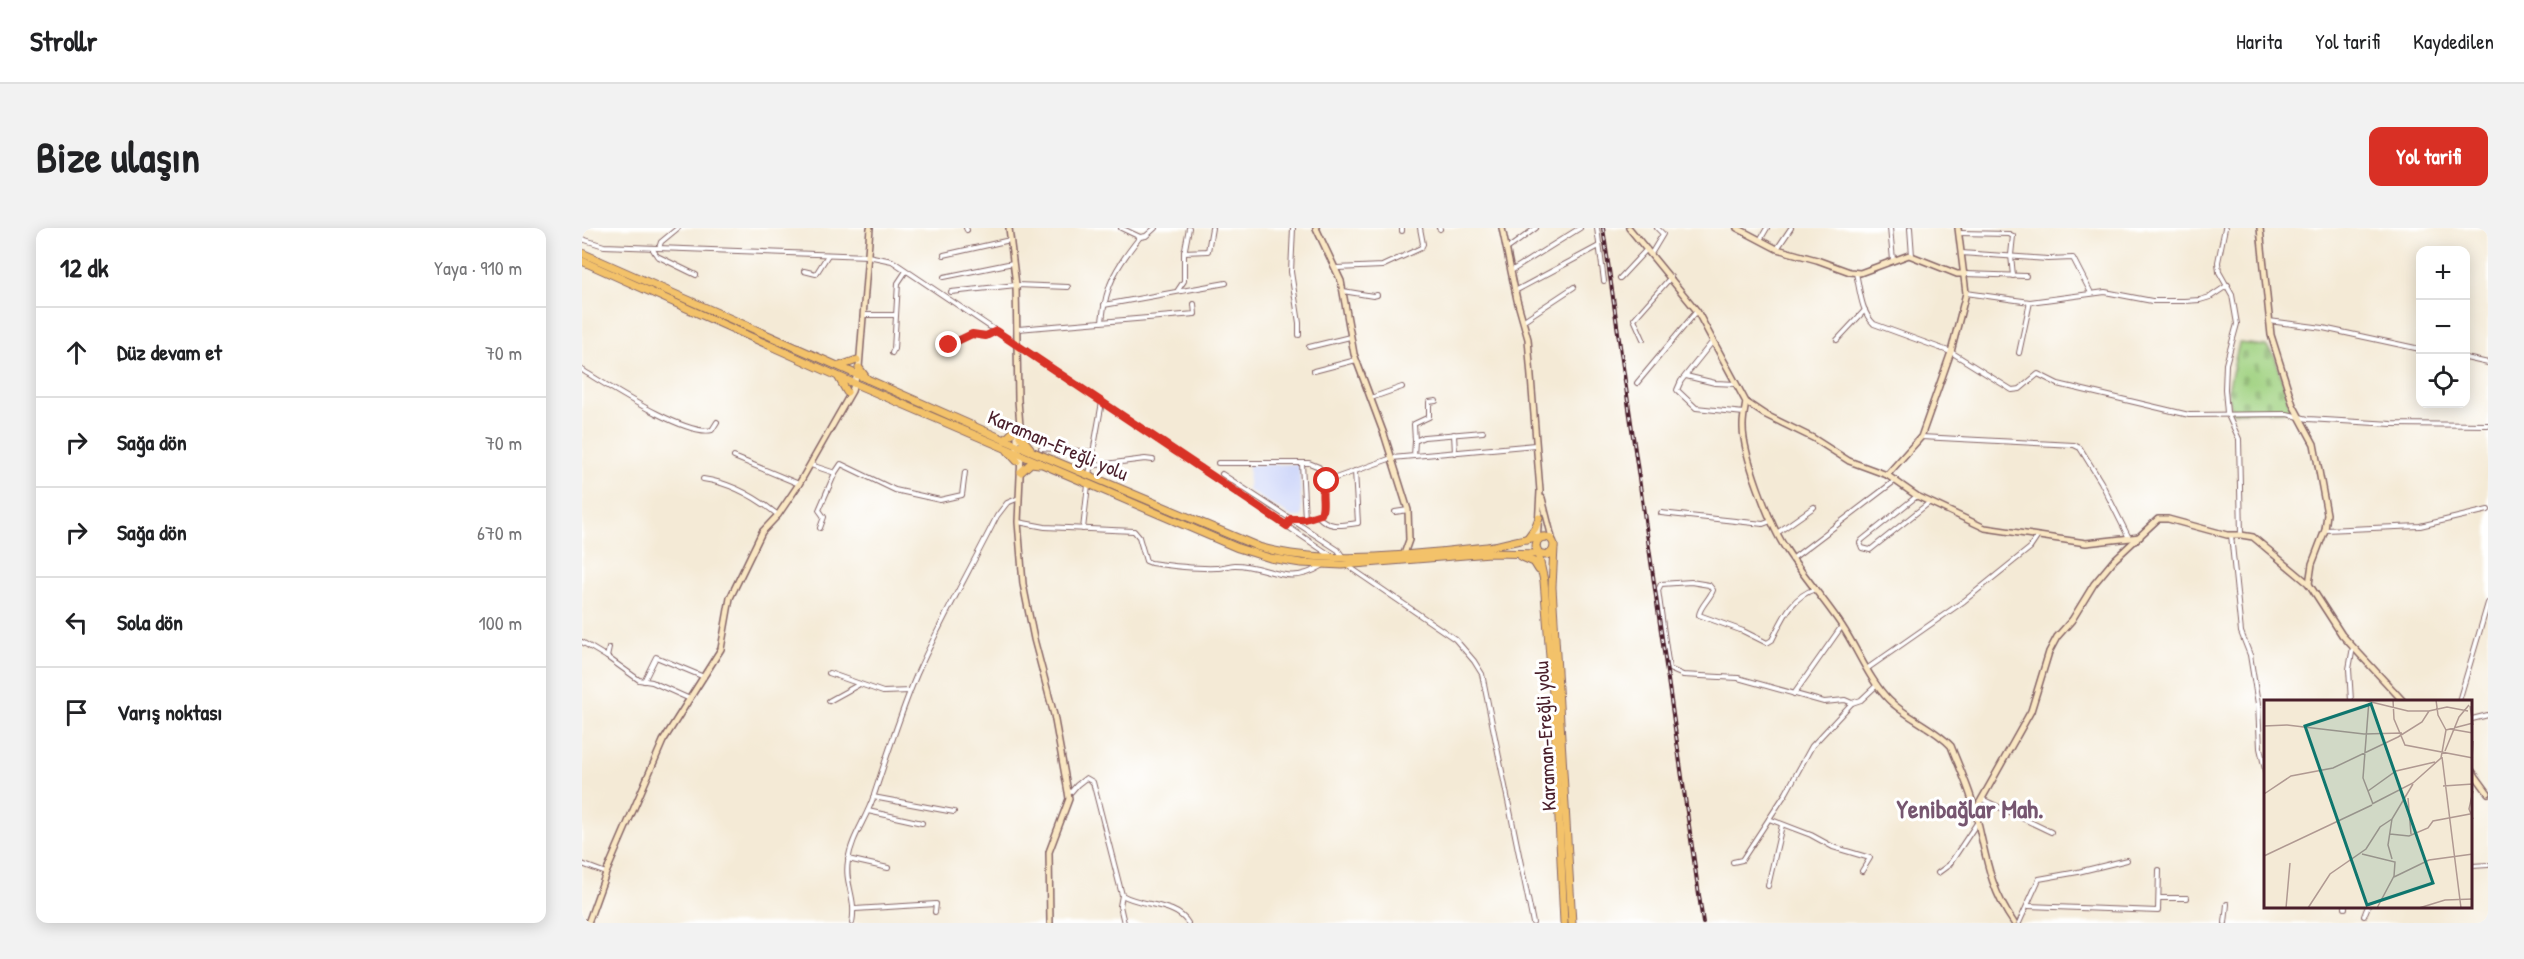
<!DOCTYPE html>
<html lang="tr">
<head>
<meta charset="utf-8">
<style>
  :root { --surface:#fff; --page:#f2f2f2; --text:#202124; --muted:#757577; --line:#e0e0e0; --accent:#d93025 }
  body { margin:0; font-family:"Patrick Hand",sans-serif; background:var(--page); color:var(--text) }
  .controls { position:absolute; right:18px; top:18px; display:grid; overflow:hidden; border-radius:12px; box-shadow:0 3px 15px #0003 }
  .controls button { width:54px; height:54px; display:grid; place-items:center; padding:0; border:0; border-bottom:2px solid var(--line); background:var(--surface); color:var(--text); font:30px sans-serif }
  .stop { position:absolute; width:18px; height:18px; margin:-14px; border:4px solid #d93025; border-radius:50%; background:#fff }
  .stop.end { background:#d93025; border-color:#fff; box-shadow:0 2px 6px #0008 }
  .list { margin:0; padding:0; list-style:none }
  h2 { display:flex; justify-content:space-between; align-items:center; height:78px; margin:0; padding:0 24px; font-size:26px }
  h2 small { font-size:20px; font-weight:400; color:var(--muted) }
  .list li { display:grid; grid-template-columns:39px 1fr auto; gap:18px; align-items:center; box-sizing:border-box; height:90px; padding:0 24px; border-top:2px solid var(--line) }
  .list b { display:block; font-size:22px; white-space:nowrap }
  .list em { font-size:20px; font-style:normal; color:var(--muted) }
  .icon { flex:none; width:33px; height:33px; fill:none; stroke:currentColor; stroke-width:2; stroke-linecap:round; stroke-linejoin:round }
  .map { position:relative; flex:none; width:1906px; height:695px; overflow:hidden; border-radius:12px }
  header { display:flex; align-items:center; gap:36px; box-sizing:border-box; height:84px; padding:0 30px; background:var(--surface); border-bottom:2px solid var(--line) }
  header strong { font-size:28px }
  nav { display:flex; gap:33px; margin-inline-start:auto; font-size:21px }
  .intro { display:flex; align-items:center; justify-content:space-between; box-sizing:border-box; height:144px; padding:0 36px }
  h1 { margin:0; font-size:42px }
  .button { padding:15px 27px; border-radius:12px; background:var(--accent); color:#fff; font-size:21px; font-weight:700 }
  main { display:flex; gap:36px; padding:0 36px }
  aside { flex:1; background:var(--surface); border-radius:12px; box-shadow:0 3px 15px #0003 }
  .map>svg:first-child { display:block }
</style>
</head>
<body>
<header>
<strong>Strollr</strong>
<nav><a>Harita</a><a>Yol tarifi</a><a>Kaydedilen</a></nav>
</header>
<div class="intro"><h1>Bize ulaşın</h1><a class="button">Yol tarifi</a></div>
<main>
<aside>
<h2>12 dk<small>Yaya · 910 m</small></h2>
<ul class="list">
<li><svg class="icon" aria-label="ahead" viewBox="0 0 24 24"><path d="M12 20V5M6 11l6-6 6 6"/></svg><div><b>Düz devam et</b></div><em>70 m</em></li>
<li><svg class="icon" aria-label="right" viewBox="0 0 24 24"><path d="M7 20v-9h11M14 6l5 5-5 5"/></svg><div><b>Sağa dön</b></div><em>70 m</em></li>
<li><svg class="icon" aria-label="right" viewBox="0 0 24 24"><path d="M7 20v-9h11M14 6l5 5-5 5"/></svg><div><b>Sağa dön</b></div><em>670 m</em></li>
<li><svg class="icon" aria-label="left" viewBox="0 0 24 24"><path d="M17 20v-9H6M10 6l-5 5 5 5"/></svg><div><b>Sola dön</b></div><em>100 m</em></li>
<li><svg class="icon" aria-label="arrive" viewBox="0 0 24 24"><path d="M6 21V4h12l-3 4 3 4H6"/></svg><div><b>Varış noktası</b></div></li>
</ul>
</aside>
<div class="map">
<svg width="1906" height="695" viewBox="0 0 1906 695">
  <defs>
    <pattern id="cemetery-stones" width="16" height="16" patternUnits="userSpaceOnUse" patternTransform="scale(1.5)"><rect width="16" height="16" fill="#a0d281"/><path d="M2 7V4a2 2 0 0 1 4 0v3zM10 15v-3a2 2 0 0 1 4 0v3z" fill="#8bb470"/></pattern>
  </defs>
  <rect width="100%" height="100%" fill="#fff"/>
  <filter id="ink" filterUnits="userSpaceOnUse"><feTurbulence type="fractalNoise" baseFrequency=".0167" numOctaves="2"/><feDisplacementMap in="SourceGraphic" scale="12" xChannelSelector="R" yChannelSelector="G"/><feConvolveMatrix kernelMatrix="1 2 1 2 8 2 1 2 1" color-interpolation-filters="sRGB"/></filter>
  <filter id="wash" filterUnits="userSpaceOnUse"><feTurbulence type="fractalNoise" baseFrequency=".008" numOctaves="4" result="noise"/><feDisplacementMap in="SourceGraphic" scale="24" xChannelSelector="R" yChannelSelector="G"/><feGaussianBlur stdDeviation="1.35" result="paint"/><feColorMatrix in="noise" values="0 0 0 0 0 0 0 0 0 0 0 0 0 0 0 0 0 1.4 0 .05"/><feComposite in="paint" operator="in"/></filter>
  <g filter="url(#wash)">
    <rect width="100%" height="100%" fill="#f4ead6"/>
    <!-- built -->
    <polygon fill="#d1d9f9" points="717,236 720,289 710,289 666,262 667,237"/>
    <!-- cemetery -->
    <polygon fill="url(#cemetery-stones)" stroke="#757856" stroke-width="1.5" points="1657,115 1684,118 1693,129 1708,179 1706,183 1649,184 1646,162"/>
  </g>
  <g filter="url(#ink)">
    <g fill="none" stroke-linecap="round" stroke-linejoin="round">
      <!-- street casing -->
      <g stroke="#866667" stroke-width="6">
        <g id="street">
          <polyline points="384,0 385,2"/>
          <polyline points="539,0 558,9"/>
          <polyline points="711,0 709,44 717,95 717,107"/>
          <polyline points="820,0 820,3"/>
          <polyline points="857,0 858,1"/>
          <polyline points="1015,0 1022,53"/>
          <polyline points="1308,0 1311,32"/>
          <polyline points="1328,0 1330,28"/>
          <polyline points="1643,0 1636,34 1637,44 1650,67 1655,96 1644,136 1643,161 1645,185 1657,211 1659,307"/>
          <polyline points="1377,5 1427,6 1431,8 1429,27 1431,48"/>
          <polyline points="0,11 22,18 286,28 310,33 748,327"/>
          <polyline points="1178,12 1185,0"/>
          <polyline points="70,20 75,28 114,47"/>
          <polyline points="77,20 79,14 96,0"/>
          <polyline points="925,21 954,0"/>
          <polyline points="1195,21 1209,0"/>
          <polyline points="602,24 626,23 630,0"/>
          <polyline points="1379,25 1466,31 1491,30 1509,65"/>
          <polyline points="1069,26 1081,6 1075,0"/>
          <polyline points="362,27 428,12"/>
          <polyline points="755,40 800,38 839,20 841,16 838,0"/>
          <polyline points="222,43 234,46 246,27"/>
          <polyline points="929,43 998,0"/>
          <path d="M1274,45C1278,62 1279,84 1292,96L1369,124L1430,162L1438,161L1456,146L1476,156L1607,187L1705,186L1726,191L1810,196L1906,197"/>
          <polyline points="1383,46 1444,48"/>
          <polyline points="362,49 431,35"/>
          <polyline points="1038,50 1065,21"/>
          <polyline points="596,62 602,53 602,26 607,0"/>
          <polyline points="761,63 791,68 795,67"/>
          <polyline points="933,63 1017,18"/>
          <polyline points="369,64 434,57 486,59"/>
          <polyline points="1384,65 1448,74 1523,64 1570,73 1602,73 1618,72 1628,69 1646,57"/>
          <polyline points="522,77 644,55"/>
          <polyline points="282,87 313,87"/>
          <polyline points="942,92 992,59"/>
          <path d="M520,93C524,55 535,38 558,9L564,8L573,0"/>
          <polyline points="1687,93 1741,100 1838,121"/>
          <polyline points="436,101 613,86 612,76"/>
          <polyline points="1061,111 1052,91 1089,49"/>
          <polyline points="1255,112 1283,82"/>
          <polyline points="1131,113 1099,153 1095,162 1114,180 1162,185"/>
          <polyline points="363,119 390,106 404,108 414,103"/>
          <polyline points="727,119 768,109"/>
          <polyline points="310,125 312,121 316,55 324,43"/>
          <polyline points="1437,125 1448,74"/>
          <polyline points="1884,130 1906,135"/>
          <path d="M0,142C25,157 104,209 130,202L135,194"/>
          <polyline points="732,143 774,132"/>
          <polyline points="1104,148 1133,155 1154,156"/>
          <polyline points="1055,155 1115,83"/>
          <polyline points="789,170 820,159"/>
          <polyline points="872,206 873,225"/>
          <polyline points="1339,209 1492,217 1498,220 1519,254 1547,310"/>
          <polyline points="833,213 832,196 847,189 847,174 854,173"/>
          <polyline points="459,220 511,224"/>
          <polyline points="832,228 833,213 842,209 901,204"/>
          <polyline points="152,229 217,256"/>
          <polyline points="636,235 727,235 737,239 740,249 745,253"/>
          <polyline points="720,235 723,291"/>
          <polyline points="229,237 253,245 259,236 313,262 358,272 380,267 383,244"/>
          <polyline points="508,238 563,231 571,232"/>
          <polyline points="640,246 756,322 761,329"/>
          <polyline points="507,247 520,174"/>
          <path d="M121,251C149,255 174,269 196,287"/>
          <polyline points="1335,268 1280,312 1278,315 1280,320 1288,322 1348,274"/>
          <polyline points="813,284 826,282"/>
          <polyline points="1079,285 1181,296 1189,293"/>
          <path d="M736,288C747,301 761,297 776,295L773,243"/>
          <path d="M436,294L463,299L552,303L557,309L564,333L569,335C590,338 613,341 635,340C641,340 647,337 653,337C687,337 704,360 740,338"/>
          <path d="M705,298L709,291H723L739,286C744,275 736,262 745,253L810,230L953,217"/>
          <polyline points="238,300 242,289 237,282 253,245"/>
          <polyline points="501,301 506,257"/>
          <polyline points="1743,302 1838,298 1906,282"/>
          <polyline points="1195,305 1232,279"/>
          <polyline points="1649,307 1659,404 1668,427 1676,476 1678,520 1684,546"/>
          <polyline points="1210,331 1314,252"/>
          <polyline points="766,338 873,411 892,433 900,446 951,695"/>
          <path d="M1233,361C1209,369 1201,391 1190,412L1185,415L1161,403L1117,387C1118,378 1128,371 1131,362L1127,357L1109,354L1079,356L1076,362L1087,441L1101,447L1156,450L1242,474L1263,472L1270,475"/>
          <polyline points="0,414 25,429"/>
          <polyline points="27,420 25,429 57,452 70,454 108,471"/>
          <polyline points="1286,440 1382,373 1448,320 1456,308"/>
          <polyline points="247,445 301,464 328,463"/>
          <polyline points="62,453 74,429 122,449"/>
          <polyline points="1212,466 1260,398"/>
          <polyline points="247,473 276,457"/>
          <polyline points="1769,473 1767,441 1771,419"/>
          <polyline points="1877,473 1906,375"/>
          <polyline points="1890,491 1906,487"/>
          <path d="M486,564H489L495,557L504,550L511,554L540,667C560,679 593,674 606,695"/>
          <polyline points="291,569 372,584"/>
          <polyline points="1400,571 1469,604"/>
          <polyline points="286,583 340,595"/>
          <polyline points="1187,591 1229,607 1251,619 1288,630 1280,643"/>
          <polyline points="266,631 306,640"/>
          <polyline points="1151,634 1160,632 1204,565 1230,518 1270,475 1279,472 1295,457"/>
          <polyline points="0,636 24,645"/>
          <polyline points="1890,638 1906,637"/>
          <polyline points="1356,645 1367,637 1395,595"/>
          <polyline points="1186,658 1200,597"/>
          <polyline points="540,667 538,678 542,695"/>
          <polyline points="1577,670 1605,670"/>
          <polyline points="1446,678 1576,683 1577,642"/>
          <polyline points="1763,680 1763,678"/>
          <polyline points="273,681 354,676 353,684"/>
          <polyline points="1782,688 1786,678"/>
          <path d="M270,695C275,669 262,656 266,633C269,610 284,591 291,570C305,528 318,486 335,446C359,392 389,340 415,288L425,275L437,270"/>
          <polyline points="1437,695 1457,651 1496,644 1545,632"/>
          <polyline points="1643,695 1645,676"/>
        </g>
      </g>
      <!-- secondary casing -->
      <g stroke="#866667" stroke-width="8">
        <g id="secondary">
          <polyline points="427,0 434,57 436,172 439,211"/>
          <polyline points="734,0 759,53 772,126 803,209 826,282 827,312 822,326"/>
          <polyline points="920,0 935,72 946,111 958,263 955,316"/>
          <polyline points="1047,0 1115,83 1164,174 1182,186 1231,210 1267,233 1305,247 1335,268 1403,300 1504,315 1558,309"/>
          <polyline points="1155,0 1195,21 1235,32 1268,44 1278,45 1327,27 1375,46 1383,46"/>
          <polyline points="1678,0 1689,107 1711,177 1732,216 1745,286 1743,302 1730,336 1727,356"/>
          <path d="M1164,174C1163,181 1161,189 1161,197C1160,225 1188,297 1204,321C1221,348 1243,372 1260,398C1276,422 1287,452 1307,472C1325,490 1351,499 1369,518C1377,539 1388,561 1393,583C1404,625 1406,658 1432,695"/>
          <polyline points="435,199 435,229"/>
          <polyline points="439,226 436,294 441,356 452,411 472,487 486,564 487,571 467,624 468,695"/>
          <polyline points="1305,247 1339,209 1369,124 1384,65 1376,0"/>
          <polyline points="960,270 971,314"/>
          <polyline points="1890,543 1906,565"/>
          <polyline points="1393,583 1449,483 1467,424 1475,409 1490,392 1512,356 1532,332 1576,291 1586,291 1645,307 1659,307 1671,309 1727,356 1760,407 1821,473"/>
          <polyline points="6,695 24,645 81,513 139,421 148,370 180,304 196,287 217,256 270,163 277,140 288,0"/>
        </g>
      </g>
      <!-- highway casing -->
      <g stroke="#866667" stroke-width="9">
        <g id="highway">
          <path d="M0,25L423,212L677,319C747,339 832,326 905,319C924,317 944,308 963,309"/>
          <polyline points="0,33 269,154 656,320 688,330 719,335 760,337 908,325 961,326"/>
          <polyline points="258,138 275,132"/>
          <polyline points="277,140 285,151"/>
          <polyline points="257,150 265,164"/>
          <polyline points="438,208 448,220"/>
          <polyline points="423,212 434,201"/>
          <polyline points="426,223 435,233"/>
          <polyline points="439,244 449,235 457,236"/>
          <circle cx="963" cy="318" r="9"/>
          <polyline points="945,311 953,300 957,290"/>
          <polyline points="972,319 970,359 990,695"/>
          <polyline points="955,321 962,353 971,467 982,695"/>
          <polyline points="938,328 952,334 957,342"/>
        </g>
      </g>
      <!-- street -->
      <use href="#street" stroke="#fff" stroke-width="4"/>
      <!-- secondary -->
      <use href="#secondary" stroke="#fae7c3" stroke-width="5"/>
      <!-- highway -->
      <use href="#highway" stroke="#f3c26a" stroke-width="7"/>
      <!-- rail casing -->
      <g stroke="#4a1f2b" stroke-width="4">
        <polyline id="rail" points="1021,0 1121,695"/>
      </g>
      <!-- rail -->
      <use href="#rail" stroke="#fff" stroke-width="1.5" stroke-dasharray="4.5" stroke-linecap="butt"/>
    </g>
  </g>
  <g fill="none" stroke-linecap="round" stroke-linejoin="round" filter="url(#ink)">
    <!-- route -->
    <path stroke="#d93025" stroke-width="8" d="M367,117L390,106L404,108L414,103L705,298L709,291H723L739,286C744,275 736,262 745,253"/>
  </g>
  <g text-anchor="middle" stroke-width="6" stroke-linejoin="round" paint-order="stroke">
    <!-- street labels -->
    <g font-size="20" fill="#4a1f2b" stroke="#fff">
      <text transform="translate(476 217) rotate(23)" y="7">Karaman-Ereğli yolu</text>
      <text transform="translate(963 508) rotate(-93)" y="7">Karaman-Ereğli yolu</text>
    </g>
    <!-- district labels -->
    <g font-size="26" font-weight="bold" fill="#765670" stroke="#fff">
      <text x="1388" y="590">Yenibağlar Mah.</text>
    </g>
  </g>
  <!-- overview -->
  <g transform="translate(1682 472)">
    <rect width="208" height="208" fill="#f4ead6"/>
    <path fill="none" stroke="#b09992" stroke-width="1.5" d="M99,0L144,11H165M105,0L99,78L109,104M129,0L130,19L141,45L209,58M206,6L209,25M0,26L23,25L100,34L138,33M186,29L209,33M182,30L209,23M181,51L195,17L205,5M178,57L197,208M208,60L209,41M179,86L209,84M104,91L132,71L171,62M209,91L205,109L209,119M0,94L27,76L69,68L134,37L158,22L165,11L183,7L204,11M144,98L147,134M108,104L149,83L177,58L182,30L174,15L172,0M126,134L145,136L164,128L169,121L206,114M98,154L131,162L130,176L113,208M0,156L108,105M128,159L124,145L128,119L149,84M130,177L165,160L209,154M22,208L26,163M44,208L66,174L102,149L116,127L128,119M155,208L181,200L209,199"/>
    <path fill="#0f766e" fill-opacity="0.15" stroke="#0f766e" stroke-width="3" d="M107,4L169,183L103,205L41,26Z"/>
    <rect width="208" height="208" fill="none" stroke="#4a1f2b" stroke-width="3"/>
  </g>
</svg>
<div class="controls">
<button>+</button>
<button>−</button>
<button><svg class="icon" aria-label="locate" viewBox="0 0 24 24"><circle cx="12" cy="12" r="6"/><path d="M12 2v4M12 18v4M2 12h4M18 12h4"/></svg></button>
</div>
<div class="stop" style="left:745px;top:253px"></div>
<div class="stop end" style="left:367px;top:117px"></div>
</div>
</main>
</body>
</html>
